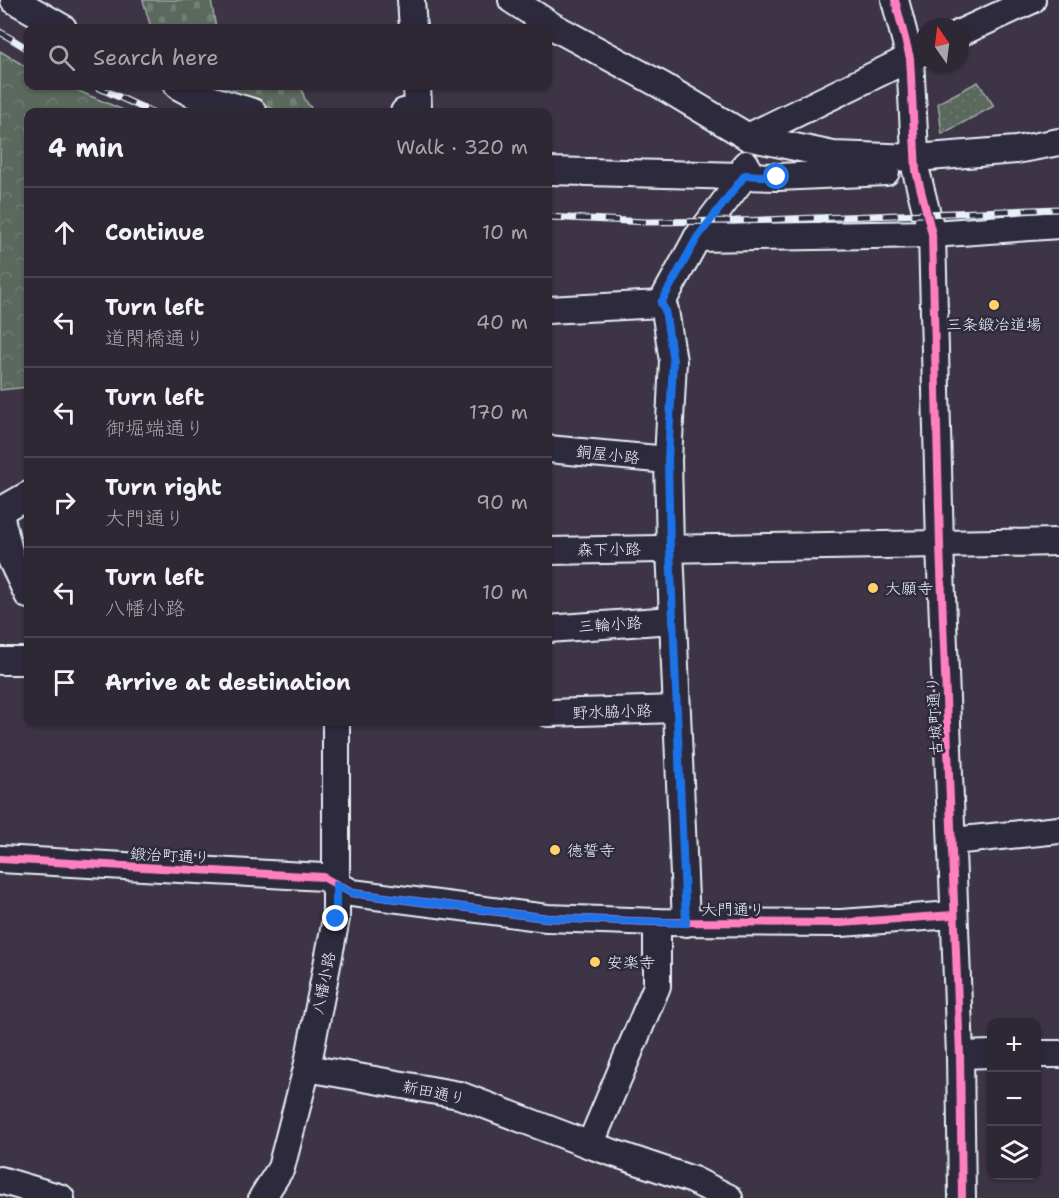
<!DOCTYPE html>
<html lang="en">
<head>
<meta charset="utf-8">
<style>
  :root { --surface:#2e2734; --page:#362f3c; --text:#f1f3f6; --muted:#a7a5ac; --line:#49444f }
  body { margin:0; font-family:"Shantell Sans","Klee One",sans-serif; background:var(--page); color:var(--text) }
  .controls { position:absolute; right:18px; bottom:18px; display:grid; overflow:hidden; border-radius:12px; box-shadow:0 2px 4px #0004 }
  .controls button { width:54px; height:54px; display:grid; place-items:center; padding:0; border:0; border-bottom:2px solid var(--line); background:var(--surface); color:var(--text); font:30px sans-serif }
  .compass { position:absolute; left:915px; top:18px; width:54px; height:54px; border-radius:50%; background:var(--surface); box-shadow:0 2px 4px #0004; rotate:346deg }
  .stop { position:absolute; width:18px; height:18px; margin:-14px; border:4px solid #1a73e8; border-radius:50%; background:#fff }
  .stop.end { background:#1a73e8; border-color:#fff; box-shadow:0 2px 6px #0008 }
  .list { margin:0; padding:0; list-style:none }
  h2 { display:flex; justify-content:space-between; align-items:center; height:78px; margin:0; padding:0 24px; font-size:26px }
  h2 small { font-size:20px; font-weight:400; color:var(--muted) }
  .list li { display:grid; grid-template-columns:39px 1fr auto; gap:18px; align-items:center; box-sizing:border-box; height:90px; padding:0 24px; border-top:2px solid var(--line) }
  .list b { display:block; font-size:22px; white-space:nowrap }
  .list p { margin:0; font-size:20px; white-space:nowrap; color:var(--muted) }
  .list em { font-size:20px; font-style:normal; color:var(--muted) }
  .icon { flex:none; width:33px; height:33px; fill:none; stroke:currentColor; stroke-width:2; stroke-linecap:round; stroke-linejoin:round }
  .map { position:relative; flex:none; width:1059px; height:1198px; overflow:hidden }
  .search { position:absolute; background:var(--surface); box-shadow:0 2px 4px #0004; left:24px; top:24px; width:528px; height:66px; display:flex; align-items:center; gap:15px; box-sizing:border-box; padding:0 21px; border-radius:12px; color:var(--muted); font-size:22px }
  .panel { position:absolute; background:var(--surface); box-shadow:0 2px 4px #0004; left:24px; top:108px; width:528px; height:618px; border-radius:12px }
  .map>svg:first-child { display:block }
</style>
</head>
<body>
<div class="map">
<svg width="1059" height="1198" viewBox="0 0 1059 1198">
  <defs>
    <pattern id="grass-dots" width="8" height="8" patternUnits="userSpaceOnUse" patternTransform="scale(1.5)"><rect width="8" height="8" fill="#5a675d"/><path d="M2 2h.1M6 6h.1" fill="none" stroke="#727d75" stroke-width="1.8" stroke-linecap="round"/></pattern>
    <pattern id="cemetery-stones" width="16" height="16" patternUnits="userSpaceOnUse" patternTransform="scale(1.5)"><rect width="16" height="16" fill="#5a675d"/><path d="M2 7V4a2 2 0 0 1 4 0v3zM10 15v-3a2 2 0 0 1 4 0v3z" fill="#727d75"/></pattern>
    <pattern id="park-crowns" width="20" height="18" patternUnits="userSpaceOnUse" patternTransform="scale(1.5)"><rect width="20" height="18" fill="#5a675d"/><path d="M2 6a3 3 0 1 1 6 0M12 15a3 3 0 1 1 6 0" fill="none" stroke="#727d75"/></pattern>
  </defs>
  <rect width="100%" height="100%" fill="#3d3445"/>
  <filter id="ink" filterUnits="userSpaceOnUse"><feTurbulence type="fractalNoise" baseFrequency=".0167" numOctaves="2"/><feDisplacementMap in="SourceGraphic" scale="12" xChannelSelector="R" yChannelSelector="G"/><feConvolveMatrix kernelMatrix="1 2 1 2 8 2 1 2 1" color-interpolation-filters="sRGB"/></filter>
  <g filter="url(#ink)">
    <!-- grass -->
    <polygon fill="url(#grass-dots)" stroke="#a1acaa" stroke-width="1.5" points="978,82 994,106 942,134 938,103"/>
    <!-- cemetery -->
    <g fill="url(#cemetery-stones)" stroke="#a1acaa" stroke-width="1.5">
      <polygon points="143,0 211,0 216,28 151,28"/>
      <polygon points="203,86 301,86 305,100 314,112 284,112"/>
    </g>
    <!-- park -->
    <polygon fill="url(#park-crowns)" stroke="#a1acaa" stroke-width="1.5" points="0,51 28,68 28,86 67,86 128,112 28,112 28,387 0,390"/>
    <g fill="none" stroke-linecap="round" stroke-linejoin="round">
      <!-- minor casing -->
      <g stroke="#e8f1f8" stroke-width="30">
        <g id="minor">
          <polyline points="14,0 63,28"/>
          <polyline points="411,0 413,28"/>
          <polyline points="512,0 554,27 661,85 748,137 833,155 916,158 1016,150 1059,142"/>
          <polyline points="895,0 910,58 916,171 932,234 940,545 960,1055 962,1198"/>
          <polyline points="960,33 1032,0"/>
          <polyline points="178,86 193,94 253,112"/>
          <polyline points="404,112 418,109 417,86"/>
          <polyline points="748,137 924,51"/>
          <polyline points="548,171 778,177 886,172"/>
          <polyline points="697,238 932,234 1059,225"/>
          <polyline points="661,304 665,310 673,361 668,460 670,548 686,923"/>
          <polyline points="661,304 697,238 745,175 746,164"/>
          <polyline points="548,310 661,304"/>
          <polyline points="548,449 668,460"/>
          <polyline points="0,511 28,495"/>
          <polyline points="0,514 11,559 28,595"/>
          <polyline points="548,551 1059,542"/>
          <polyline points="548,629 672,620"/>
          <polyline points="0,661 28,661"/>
          <polyline points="548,713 676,709"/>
          <polyline points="953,841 1059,830"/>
          <polyline points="0,859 323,877 352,893 547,918 657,922 841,923 953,915"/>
          <polyline points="1036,1054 1059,1054"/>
          <polyline points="960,1055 992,1054"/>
          <polyline points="307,1068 459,1095 590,1145 693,1180 729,1198"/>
          <polyline points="590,1145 657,986 657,922"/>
          <polyline points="0,1180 61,1198"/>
          <polyline points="262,1198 281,1168 307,1068 336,919 336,722"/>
        </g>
      </g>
      <!-- minor -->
      <use href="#minor" stroke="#2f2a3d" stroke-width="26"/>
      <!-- rail casing -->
      <g stroke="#e8f1f8" stroke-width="7">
        <g id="rail">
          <polyline points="0,32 28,49"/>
          <polyline points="95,86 152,112"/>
          <polyline points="548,217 647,222 735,221 1059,209"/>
        </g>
      </g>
      <!-- rail -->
      <use href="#rail" stroke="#2f2a3d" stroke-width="4.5" stroke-dasharray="14" stroke-linecap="butt"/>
      <!-- cycleway casing -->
      <g stroke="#2f2a3d" stroke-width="11">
        <g id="cycleway">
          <polyline points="895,0 910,58 916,171 932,234 940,545 960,1055 962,1198"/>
          <polyline points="0,859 323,877 352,893 547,918 657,922 841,923 953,915"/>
        </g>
      </g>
      <!-- cycleway -->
      <use href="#cycleway" stroke="#ff80c0" stroke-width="8"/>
    </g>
  </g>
  <g fill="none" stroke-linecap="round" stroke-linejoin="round" filter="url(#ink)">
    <!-- route -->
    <polyline stroke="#1a73e8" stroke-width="8" points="336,919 336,885 352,893 547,918 686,923 670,548 668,460 673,361 665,310 661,303 697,238 745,175 777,177"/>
  </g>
  <!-- markers -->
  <g fill="#ffd166" stroke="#2f2a3d" stroke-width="2">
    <circle cx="994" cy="305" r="6"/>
    <circle cx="873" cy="588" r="6"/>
    <circle cx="555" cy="850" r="6"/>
    <circle cx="595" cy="962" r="6"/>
  </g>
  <g text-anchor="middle" stroke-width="5" stroke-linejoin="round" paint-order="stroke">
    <!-- poi labels -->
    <g font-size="16" fill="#e8f1f8" stroke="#2f2a3d" text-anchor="start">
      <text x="994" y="330" text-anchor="middle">三条鍛冶道場</text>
      <text x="885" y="594">大願寺</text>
      <text x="567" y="856">徳誓寺</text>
      <text x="607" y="968">安楽寺</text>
    </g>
    <!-- street labels -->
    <g font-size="16" fill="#e8f1f8" stroke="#2f2a3d">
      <text transform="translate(608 454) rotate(6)" y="6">銅屋小路</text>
      <text transform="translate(609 549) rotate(-1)" y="6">森下小路</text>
      <text transform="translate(610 624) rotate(-4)" y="6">三輪小路</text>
      <text transform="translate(612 711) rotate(-2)" y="6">野水脇小路</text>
      <text transform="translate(934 716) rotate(-93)" y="6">古城町通り</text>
      <text transform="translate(170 855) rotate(3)" y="6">鍛治町通り</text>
      <text x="733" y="915">大門通り</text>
      <text transform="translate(323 983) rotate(-79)" y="6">八幡小路</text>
      <text transform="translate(434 1092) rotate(12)" y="6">新田通り</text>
    </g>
  </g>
</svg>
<div class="controls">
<button>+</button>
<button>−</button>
<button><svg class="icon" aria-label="layers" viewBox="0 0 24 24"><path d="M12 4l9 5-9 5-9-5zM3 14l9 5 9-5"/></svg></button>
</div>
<svg class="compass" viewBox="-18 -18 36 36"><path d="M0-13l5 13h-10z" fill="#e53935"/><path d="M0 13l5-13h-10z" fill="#a7a5ac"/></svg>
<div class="stop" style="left:777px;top:177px"></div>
<div class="stop end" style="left:336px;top:919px"></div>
<div class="search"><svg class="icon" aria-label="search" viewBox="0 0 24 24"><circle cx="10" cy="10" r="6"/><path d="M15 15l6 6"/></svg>Search here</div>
<section class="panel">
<h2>4 min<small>Walk · 320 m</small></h2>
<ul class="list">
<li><svg class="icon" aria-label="ahead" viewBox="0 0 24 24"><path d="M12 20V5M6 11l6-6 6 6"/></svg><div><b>Continue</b></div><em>10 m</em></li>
<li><svg class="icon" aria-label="left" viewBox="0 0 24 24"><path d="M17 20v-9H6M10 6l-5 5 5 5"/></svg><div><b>Turn left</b><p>道閑橋通り</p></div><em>40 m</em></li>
<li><svg class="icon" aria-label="left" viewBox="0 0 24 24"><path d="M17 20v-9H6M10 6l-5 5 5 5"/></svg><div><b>Turn left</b><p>御堀端通り</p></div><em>170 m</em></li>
<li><svg class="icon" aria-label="right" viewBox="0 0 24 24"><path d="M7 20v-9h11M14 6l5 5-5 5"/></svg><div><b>Turn right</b><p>大門通り</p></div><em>90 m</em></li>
<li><svg class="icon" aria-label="left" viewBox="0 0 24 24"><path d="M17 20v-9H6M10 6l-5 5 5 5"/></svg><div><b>Turn left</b><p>八幡小路</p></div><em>10 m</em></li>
<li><svg class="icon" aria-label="arrive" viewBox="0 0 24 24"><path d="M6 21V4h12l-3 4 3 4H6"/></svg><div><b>Arrive at destination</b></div></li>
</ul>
</section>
</div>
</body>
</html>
